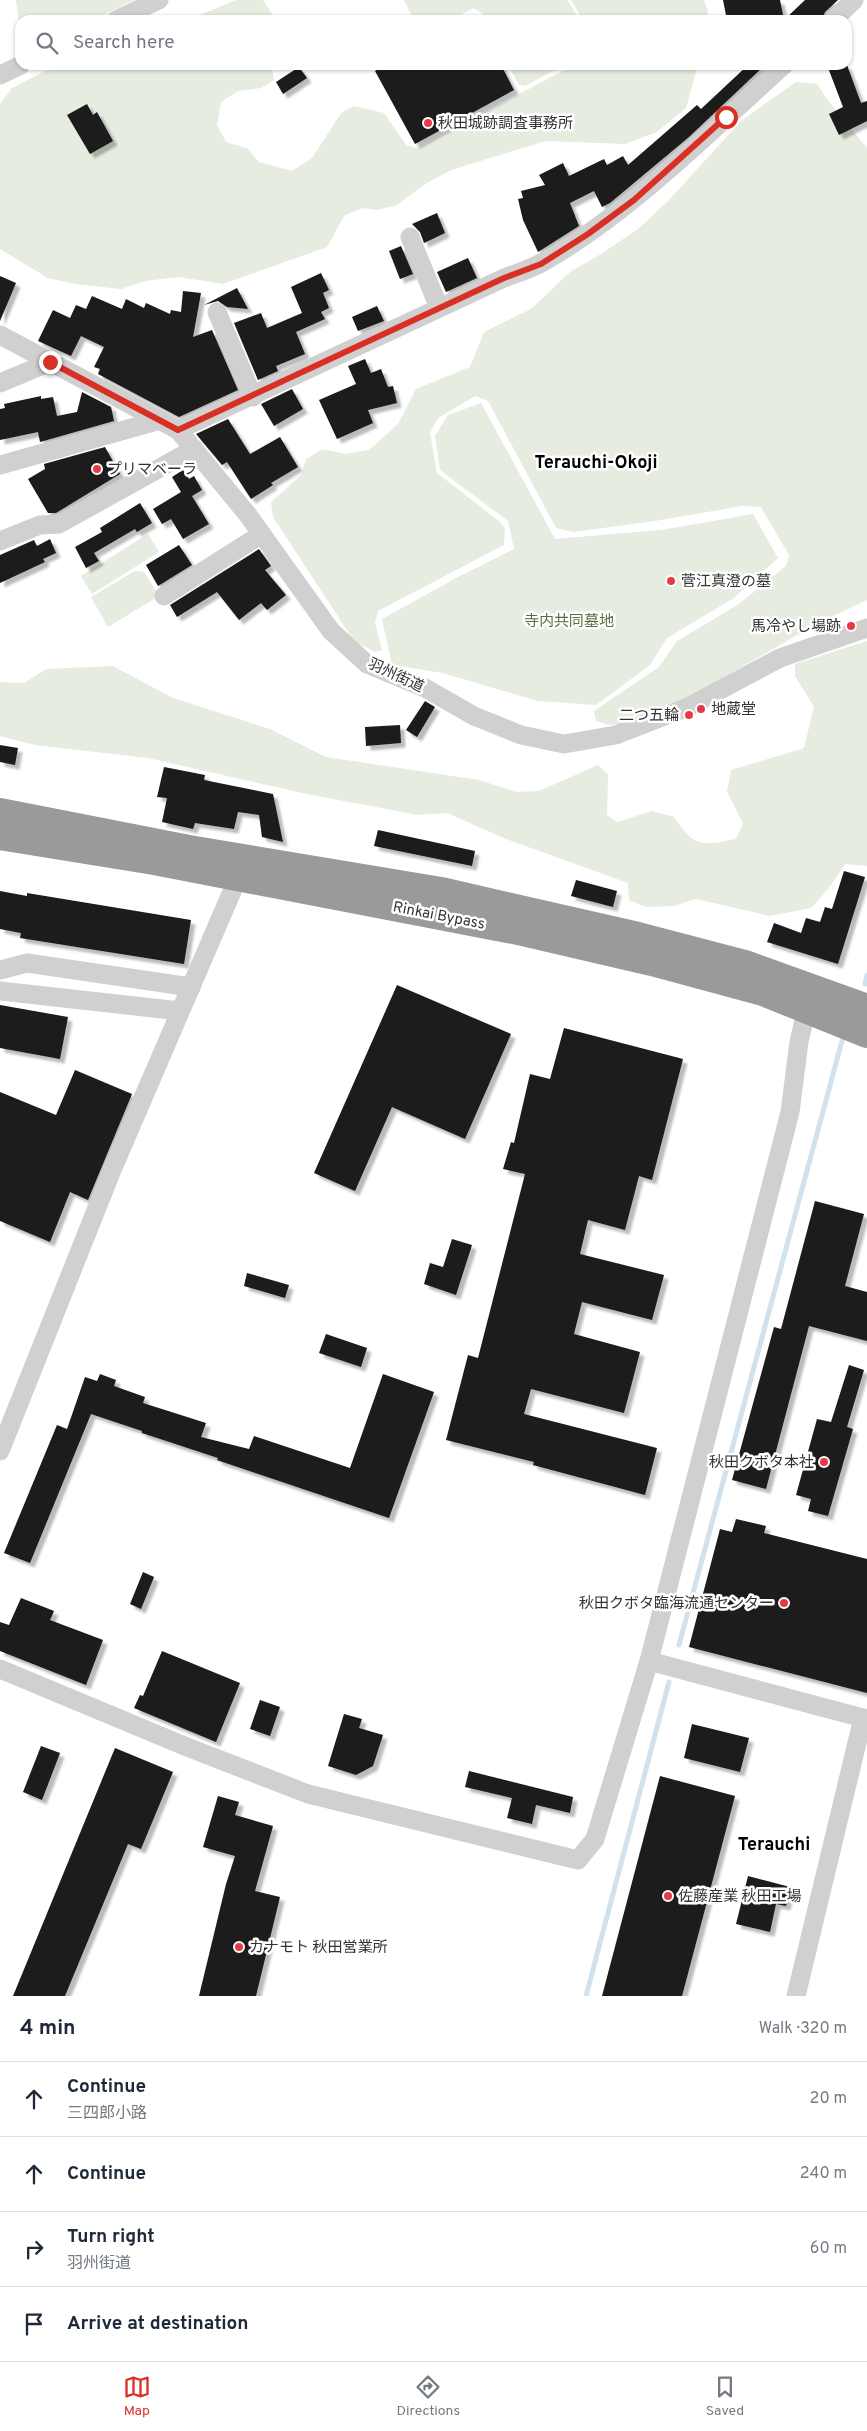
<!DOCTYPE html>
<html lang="en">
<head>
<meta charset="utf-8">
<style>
  :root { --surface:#fff; --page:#f6f6f7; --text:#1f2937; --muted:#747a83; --line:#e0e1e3; --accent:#d93025 }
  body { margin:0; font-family:Overpass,"Noto Sans JP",sans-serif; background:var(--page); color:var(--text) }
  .stop { position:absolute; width:15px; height:15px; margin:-11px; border:4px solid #d93025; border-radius:50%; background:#fff }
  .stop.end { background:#d93025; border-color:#fff; box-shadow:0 1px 5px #0008 }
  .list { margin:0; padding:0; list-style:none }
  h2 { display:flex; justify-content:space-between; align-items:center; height:65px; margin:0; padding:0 20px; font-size:21px }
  h2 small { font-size:16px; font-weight:400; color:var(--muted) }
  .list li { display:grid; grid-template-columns:32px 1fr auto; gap:15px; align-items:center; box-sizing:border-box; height:75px; padding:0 20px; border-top:1px solid var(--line) }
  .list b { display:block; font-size:19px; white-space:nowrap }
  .list p { margin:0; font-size:16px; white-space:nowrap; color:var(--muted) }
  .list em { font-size:16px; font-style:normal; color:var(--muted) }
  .icon { flex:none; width:28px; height:28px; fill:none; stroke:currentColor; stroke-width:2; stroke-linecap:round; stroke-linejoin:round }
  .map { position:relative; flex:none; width:867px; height:1996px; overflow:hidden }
  .search { position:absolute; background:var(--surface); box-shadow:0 1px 4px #0004; left:15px; right:15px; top:15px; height:55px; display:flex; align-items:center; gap:12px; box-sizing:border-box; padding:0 18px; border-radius:15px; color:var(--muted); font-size:19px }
  .sheet { height:365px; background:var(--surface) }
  nav { display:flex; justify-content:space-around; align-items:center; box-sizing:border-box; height:70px; border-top:1px solid var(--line); background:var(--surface); font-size:14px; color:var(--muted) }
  nav a { display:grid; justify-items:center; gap:2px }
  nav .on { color:var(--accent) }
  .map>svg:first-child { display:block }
</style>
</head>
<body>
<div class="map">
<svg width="867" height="1996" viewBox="0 0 867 1996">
  <defs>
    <filter id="shadow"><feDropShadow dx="4.5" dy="4.5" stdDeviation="1" flood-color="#0004"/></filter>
  </defs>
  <rect width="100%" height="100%" fill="#fff"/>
  <!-- green -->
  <g fill="#e6ecdf">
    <polygon points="16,0 134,0 93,20 20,20 20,32"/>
    <polygon points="236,0 263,0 273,15 268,20 188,20"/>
    <polygon points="404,0 567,0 580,20 485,20 482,13 473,8 452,20 414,20"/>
    <polygon points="571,0 704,0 708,11 707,20 583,20"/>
    <polygon points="65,65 271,65 274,80 261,88 238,91 221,102 217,125 226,142 247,148 259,162 292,171 312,158 342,112 354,106 384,113 406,145 418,148 574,65 698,65 686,108 657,132 625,144 546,141 451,170 425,184 397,205 377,210 362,208 344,216 327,247 223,284 179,277 145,281 121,289 75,284 48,278 0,249 0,104 12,88 43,72"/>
    <polygon points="508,65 564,65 525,86 519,85"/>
    <polygon points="796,82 817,84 830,103 867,148 867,600 813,626 712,684 637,722 609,725 596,721 594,711 659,667 677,641 739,604 786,566 789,555 761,507 742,506 655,521 573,532 556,528 488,401 475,396 438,418 430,433 437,473 500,522 505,528 504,545 378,611 375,623 382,650 375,652 354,641 273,517 271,502 301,475 306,459 322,449 346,454 369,450 398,424 416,389 470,367 484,332 531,309 570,272 601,254 638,229 669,200 741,121"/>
    <polygon points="481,403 555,539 661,530 753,514 778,558 734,598 667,638 650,665 596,705 538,701 442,673 392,665 382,619 460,576 514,549 508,521 440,470 435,436 448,415"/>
    <polygon points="148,534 159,552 92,594 81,576"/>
    <polygon points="135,571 144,572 159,596 108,627 91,597"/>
    <path d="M867,641V866L845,864L829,888L811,908L770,916L696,899L674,906L646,907L629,900L628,883L506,839L447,813L418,815L307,794L148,758L35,745L0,736V682L24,683L46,669L113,666L173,698L270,729L326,757L479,780L516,792L539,791L598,765L608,774L607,815L617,822L652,811L674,817C695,849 702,845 736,839L743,823L727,792L731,770L804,748L814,707L795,676V664Z"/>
  </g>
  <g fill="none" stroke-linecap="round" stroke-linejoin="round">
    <!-- stream -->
    <g stroke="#cfe2ee" stroke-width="5">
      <polyline points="865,984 867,975"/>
      <polyline points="679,1645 842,1041"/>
      <polyline points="586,1996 669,1682"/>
    </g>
  </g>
  <!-- building -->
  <g fill="#1a1a1a" filter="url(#shadow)">
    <polygon points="723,0 780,0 784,20 805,0 838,0 825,12 822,20 727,20"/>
    <polygon points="386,65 501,65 514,90 415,144 375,71"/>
    <polygon points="748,65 765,65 689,137 610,203 602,207 594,191 570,203 579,226 538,252 523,220 518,199 523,198 521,191 545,185 539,175 563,163 569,176 604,159 607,165 623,156 628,165 697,105 701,109"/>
    <polygon points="827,65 847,65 861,103 867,101 867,121 839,135 829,114 843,107"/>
    <polygon points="299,67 307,78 283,94 276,82"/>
    <polygon points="87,104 93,115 97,112 113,141 90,154 67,115"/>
    <polygon points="437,213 445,233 424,243 420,232 412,224"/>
    <polygon points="401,246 413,274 400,279 389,251"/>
    <polygon points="468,258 477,278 446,292 437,272"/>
    <polygon points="321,273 329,290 323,293 329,308 321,312 325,319 296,332 305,354 276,366 278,371 258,380 234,323 261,313 267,328 302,313 291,287"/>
    <polygon points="0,276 16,283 0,321"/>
    <polygon points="237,288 248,309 227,307 218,301 204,305"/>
    <polygon points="183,291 201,293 193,337 212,330 238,390 179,417 98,374 100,369 94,367 104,347 81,336 71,356 38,341 53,310 70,318 76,305 86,309 92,296 122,309 126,299 144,308 146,303 170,314 171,310 181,312"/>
    <polygon points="377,306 384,321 358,331 352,317"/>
    <polygon points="365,359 371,373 381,369 388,387 393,386 397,403 368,410 373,423 337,439 319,400 356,384 348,366"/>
    <polygon points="292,389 303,409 274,426 261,404"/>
    <polygon points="82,392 111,407 114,421 40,442 38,432 0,440 0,409 5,408 4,404 41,396 41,399 53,397 57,416 77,412"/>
    <polygon points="228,419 250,454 280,437 298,467 271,483 273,485 251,499 227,462 222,465 196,434"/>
    <polygon points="105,447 120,474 56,513 48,513 28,479 45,469 44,464"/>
    <polygon points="183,470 189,479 194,476 202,490 192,496 209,524 183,539 171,519 162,524 153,509 181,492 172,477"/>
    <polygon points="140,503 152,523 137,532 135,529 94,553 99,561 86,568 75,547 102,532 100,528"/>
    <polygon points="50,539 56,553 43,559 45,562 0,583 0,555 34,540 37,546"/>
    <polygon points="179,545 192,565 158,586 146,565"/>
    <polygon points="259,549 271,566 265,570 286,595 267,610 261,603 239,620 217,592 177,617 170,605"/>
    <polygon points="425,701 435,707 417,737 406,730"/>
    <polygon points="400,725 401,743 366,746 365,727"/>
    <polygon points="0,745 18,748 15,765 0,762"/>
    <polygon points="164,767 205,775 204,780 273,794 283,842 262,837 259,815 238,812 234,829 195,823 193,829 162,822 167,798 157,797"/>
    <polygon points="378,830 475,851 472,866 374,846"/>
    <polygon points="844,871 865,877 838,964 767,942 774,923 801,933 806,918 820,922 825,907 832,909"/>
    <polygon points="576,880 617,891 613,907 571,896"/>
    <polygon points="0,891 27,896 27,893 191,920 184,964 20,938 21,933 0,929"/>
    <polygon points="397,985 511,1034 465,1139 392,1107 355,1191 314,1173"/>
    <polygon points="0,1005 68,1017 60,1059 0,1048"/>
    <polygon points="564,1028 683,1059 652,1180 639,1176 625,1230 588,1220 580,1254 664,1275 652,1320 582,1302 574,1334 640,1352 624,1413 531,1389 524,1414 657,1448 645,1495 533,1465 534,1462 446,1440 468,1355 478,1358 525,1174 503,1169 511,1142 514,1143 530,1074 550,1079"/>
    <polygon points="75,1070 132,1094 88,1200 70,1192 50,1242 0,1221 0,1092 56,1115"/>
    <polygon points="815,1201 864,1214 845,1286 867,1292 867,1341 809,1326 766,1489 732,1480 774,1327 781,1329"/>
    <polygon points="452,1239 472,1245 456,1295 424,1284 430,1263 443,1267"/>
    <polygon points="247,1273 289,1285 285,1298 244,1286"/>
    <polygon points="326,1334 367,1348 361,1367 319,1353"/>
    <polygon points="849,1365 864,1370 847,1427 853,1429 828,1516 808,1511 811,1499 796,1495 817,1419 831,1422"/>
    <polygon points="100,1374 116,1380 114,1386 145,1397 143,1403 206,1423 201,1437 249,1449 254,1436 350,1468 383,1374 434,1392 389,1518 217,1460 218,1458 142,1433 142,1431 91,1414 30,1563 4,1553 57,1425 67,1429 85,1377 97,1381"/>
    <polygon points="736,1519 766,1526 764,1533 867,1559 867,1693 689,1647 720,1529 732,1532"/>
    <polygon points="143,1572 154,1577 141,1609 130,1604"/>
    <polygon points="21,1598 54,1611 50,1620 103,1640 86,1685 0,1651 0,1622 9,1625"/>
    <polygon points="162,1651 240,1683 216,1742 134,1708 140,1695 143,1696"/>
    <polygon points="260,1700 280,1707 270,1736 250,1729"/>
    <polygon points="344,1714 362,1719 359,1728 383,1735 373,1766 356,1775 328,1766"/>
    <polygon points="692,1724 749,1738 740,1772 684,1758"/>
    <polygon points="41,1746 60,1753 42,1800 23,1792"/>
    <polygon points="115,1748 173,1772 141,1849 128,1844 65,1996 13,1996"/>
    <polygon points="469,1771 573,1797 570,1813 536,1805 532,1824 507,1818 512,1798 465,1787"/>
    <polygon points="660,1776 735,1796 682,1996 602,1996"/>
    <polygon points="218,1796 239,1802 235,1815 273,1826 255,1891 280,1897 256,1996 199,1996 226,1884 235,1856 203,1847"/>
    <polygon points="748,1876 790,1887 786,1906 776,1904 770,1932 736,1924"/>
  </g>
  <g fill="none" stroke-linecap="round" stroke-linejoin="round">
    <!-- minor -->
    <g stroke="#d0d0d0" stroke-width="19">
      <polyline points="116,20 159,0"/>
      <polyline points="833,20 854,0"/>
      <polyline points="0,75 21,65"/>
      <polyline points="410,237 439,308"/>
      <polyline points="217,312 253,397"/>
      <polyline points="0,335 178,430 248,515 331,631 367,664 425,688 474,716 521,735 564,744 616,735 688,707 780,658 867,628"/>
      <polyline points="0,383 50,362"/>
      <path d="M178,430L504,278C517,273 531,269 543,262C630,213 709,132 784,65"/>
      <polyline points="0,465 160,420"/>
      <polyline points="0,541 40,525 59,524 194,449"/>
      <polyline points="164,596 262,534"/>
      <polyline points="0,970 27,963 191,987"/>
      <polyline points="0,991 180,1011"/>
      <polyline points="0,1451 112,1170 243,866"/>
      <polyline points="649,1661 867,1719"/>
      <polyline points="0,1669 187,1747 308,1794 578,1860 595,1839 649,1661 790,1112 799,1042 809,998"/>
      <polyline points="796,1996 863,1718"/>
    </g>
    <!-- highway -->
    <g stroke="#9a9a9a" stroke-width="28">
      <polyline points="0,812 189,849 441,891 638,936 745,964 867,1008"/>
      <polyline points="0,836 154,861 523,932 652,962 763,992 867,1034"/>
    </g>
  </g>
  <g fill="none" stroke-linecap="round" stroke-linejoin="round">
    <!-- route -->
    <polyline stroke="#d93025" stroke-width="6" points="50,362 178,430 504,278 541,264 588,234 634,200 726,117"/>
  </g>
  <!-- markers -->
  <g fill="#e63946" stroke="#fff" stroke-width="2">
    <circle cx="428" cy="123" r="5"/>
    <circle cx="97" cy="469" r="5"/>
    <circle cx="671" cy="581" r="5"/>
    <circle cx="851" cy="626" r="5"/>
    <circle cx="701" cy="709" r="5"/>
    <circle cx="689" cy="715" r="5"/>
    <circle cx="824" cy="1462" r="5"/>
    <circle cx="784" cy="1603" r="5"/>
    <circle cx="668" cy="1896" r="5"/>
    <circle cx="239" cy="1947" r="5"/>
  </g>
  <g text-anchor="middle" stroke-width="5" stroke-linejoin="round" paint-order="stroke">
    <!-- poi labels -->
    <g font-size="15" fill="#333" stroke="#fff" text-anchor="start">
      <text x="438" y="128">秋田城跡調査事務所</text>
      <text x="107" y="474">プリマベーラ</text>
      <text x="681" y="586">菅江真澄の墓</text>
      <text x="841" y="631" text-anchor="end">馬冷やし場跡</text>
      <text x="711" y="714">地蔵堂</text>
      <text x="679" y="720" text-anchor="end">二つ五輪</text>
      <text x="814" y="1467" text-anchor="end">秋田クボタ本社</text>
      <text x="774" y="1608" text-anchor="end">秋田クボタ臨海流通センター</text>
      <text x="678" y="1901">佐藤産業 秋田工場</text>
      <text x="249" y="1952">カナモト 秋田営業所</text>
    </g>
    <!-- park labels -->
    <g font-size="15" fill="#56703f" stroke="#fff">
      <text x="569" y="626">寺内共同墓地</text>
    </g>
    <!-- street labels -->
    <g font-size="15" fill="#333" stroke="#fff">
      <text transform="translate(396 675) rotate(25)" y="5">羽州街道</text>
      <text transform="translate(439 915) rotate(11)" y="5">Rinkai Bypass</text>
    </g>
    <!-- quarter labels -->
    <g font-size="18" font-weight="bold" fill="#000" stroke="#fff">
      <text x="596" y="468">Terauchi-Okoji</text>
      <text x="774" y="1850">Terauchi</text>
    </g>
  </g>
</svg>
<div class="stop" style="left:726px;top:117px"></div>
<div class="stop end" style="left:50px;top:362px"></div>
<div class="search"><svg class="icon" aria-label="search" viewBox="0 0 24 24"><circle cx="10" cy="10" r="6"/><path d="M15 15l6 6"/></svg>Search here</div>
</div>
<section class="sheet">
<h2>4 min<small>Walk · 320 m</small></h2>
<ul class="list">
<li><svg class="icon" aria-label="ahead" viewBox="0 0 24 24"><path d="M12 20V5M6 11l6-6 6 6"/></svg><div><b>Continue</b><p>三四郎小路</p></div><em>20 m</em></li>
<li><svg class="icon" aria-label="ahead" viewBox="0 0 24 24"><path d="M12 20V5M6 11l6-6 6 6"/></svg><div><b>Continue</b></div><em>240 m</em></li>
<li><svg class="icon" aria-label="right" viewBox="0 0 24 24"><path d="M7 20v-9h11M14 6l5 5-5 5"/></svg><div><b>Turn right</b><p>羽州街道</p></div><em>60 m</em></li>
<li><svg class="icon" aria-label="arrive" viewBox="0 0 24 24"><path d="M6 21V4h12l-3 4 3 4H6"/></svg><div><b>Arrive at destination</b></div></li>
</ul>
</section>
<nav>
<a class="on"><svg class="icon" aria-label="map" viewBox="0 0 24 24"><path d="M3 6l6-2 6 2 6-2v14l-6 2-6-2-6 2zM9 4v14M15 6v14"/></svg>Map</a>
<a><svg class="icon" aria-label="directions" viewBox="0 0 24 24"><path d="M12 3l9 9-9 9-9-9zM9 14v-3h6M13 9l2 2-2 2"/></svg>Directions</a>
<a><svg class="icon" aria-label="saved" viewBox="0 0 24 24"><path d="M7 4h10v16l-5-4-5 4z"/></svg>Saved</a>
</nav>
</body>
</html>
